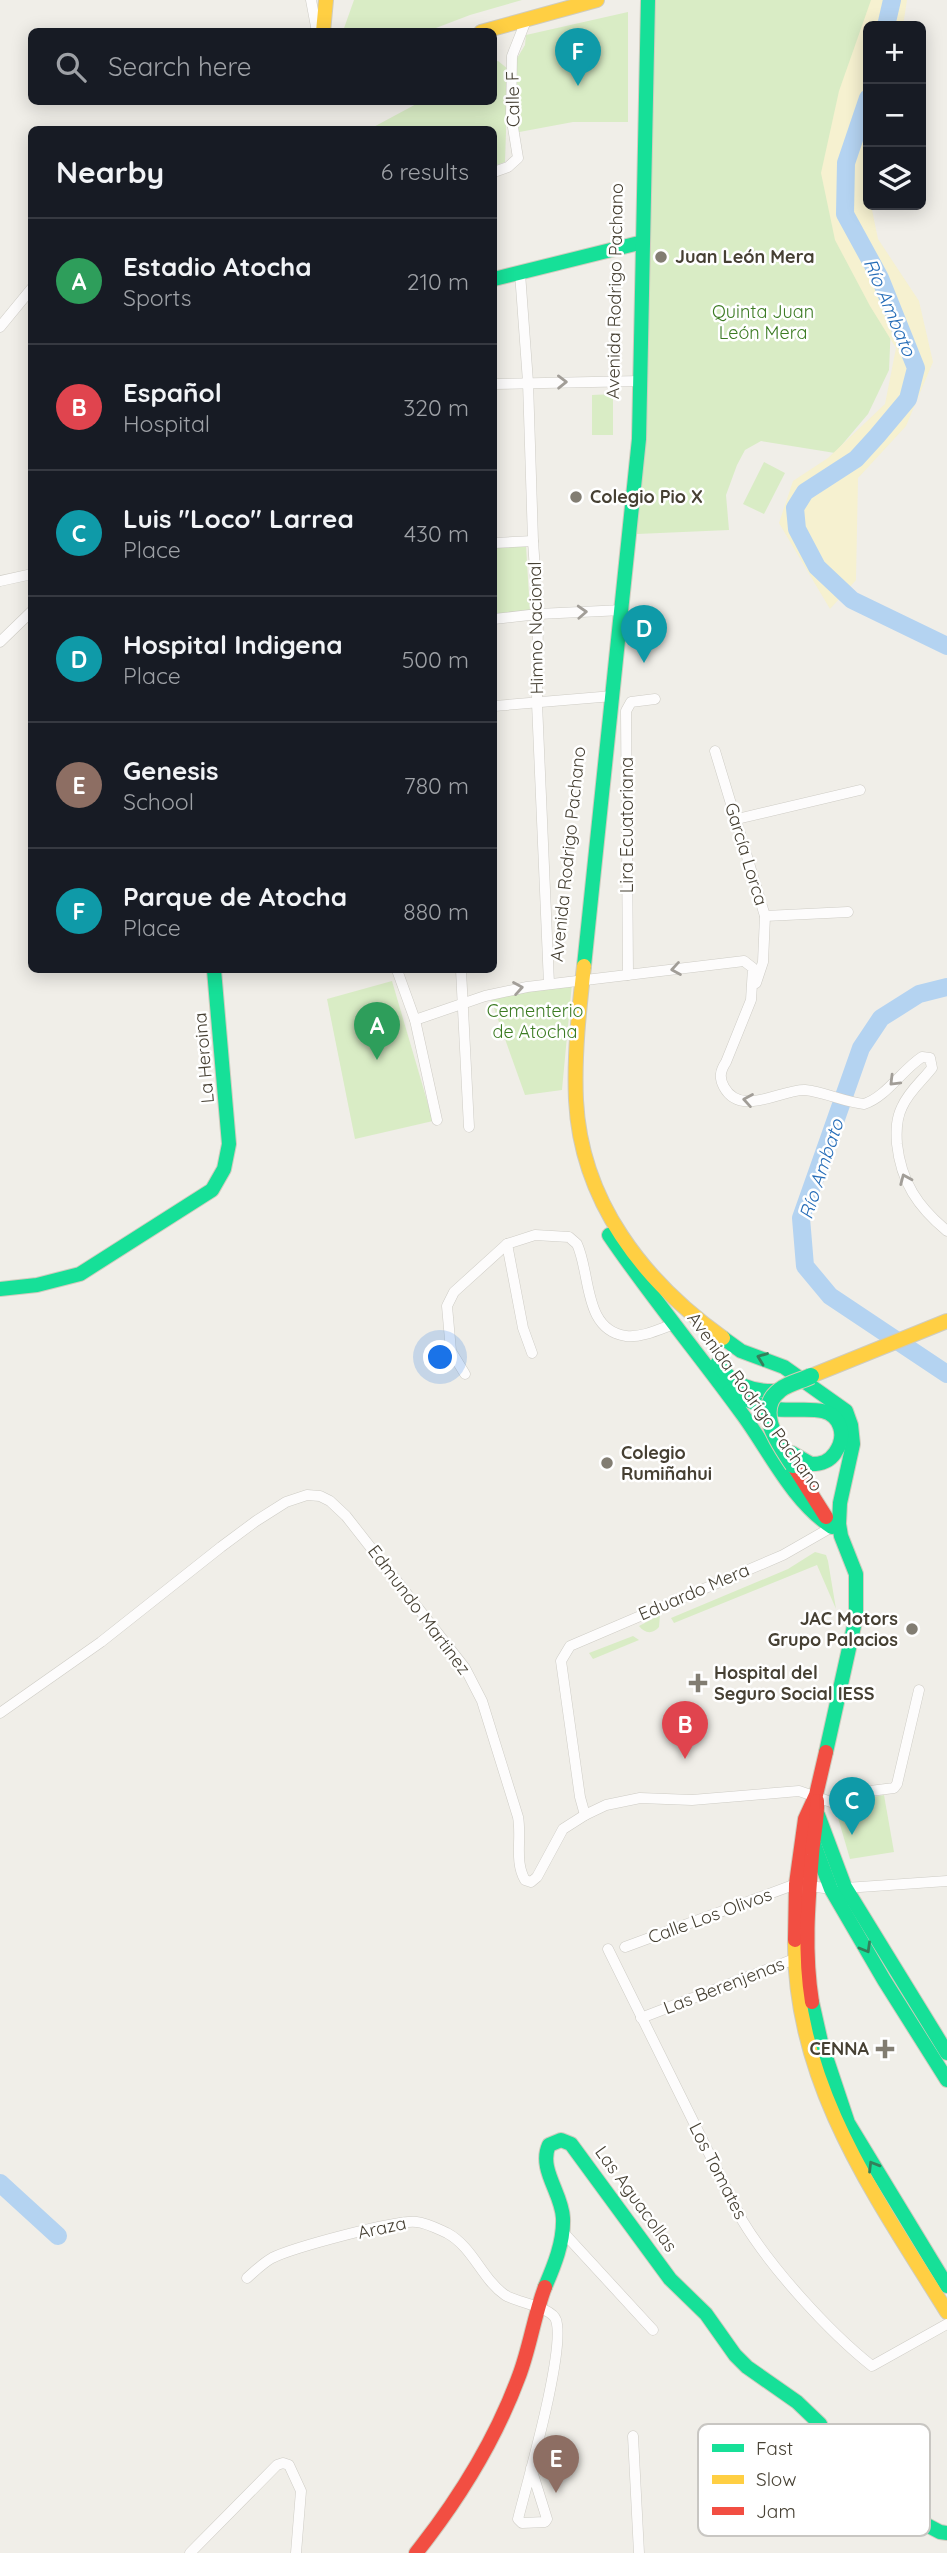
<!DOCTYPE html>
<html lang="en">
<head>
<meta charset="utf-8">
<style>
  :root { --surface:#171b24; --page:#20242c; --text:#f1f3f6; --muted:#9ea1a6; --line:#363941; --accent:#d93025 }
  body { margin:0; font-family:Quicksand,sans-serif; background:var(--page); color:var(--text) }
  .controls { position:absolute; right:21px; top:21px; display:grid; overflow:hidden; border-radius:10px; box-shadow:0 4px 18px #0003 }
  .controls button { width:63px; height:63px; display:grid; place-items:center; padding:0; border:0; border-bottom:2px solid var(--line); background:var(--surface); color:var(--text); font:35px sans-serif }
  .you { position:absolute; left:441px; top:1358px; width:24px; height:24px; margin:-18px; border:5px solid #fff; border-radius:50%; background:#1a73e8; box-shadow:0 0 0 10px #1a73e833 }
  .badge { display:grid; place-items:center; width:46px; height:46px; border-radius:50%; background:var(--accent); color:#fff; font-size:23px; font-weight:700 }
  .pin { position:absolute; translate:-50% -58px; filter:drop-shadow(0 2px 4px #0008) }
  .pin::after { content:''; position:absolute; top:37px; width:24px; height:21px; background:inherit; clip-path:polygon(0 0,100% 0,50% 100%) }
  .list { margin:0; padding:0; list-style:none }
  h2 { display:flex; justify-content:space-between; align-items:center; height:91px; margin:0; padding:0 28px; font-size:30px }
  h2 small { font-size:23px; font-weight:400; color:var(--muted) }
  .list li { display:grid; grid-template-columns:46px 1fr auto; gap:21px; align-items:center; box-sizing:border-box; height:126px; padding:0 28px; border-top:2px solid var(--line) }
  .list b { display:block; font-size:26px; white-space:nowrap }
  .list p { margin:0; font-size:23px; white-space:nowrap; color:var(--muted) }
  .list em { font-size:23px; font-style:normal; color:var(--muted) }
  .icon { flex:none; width:38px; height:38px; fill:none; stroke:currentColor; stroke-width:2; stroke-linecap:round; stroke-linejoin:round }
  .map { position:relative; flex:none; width:947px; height:2553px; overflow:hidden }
  .search { position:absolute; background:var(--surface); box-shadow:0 4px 18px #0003; left:28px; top:28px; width:469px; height:77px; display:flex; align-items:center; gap:18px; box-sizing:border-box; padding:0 24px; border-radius:10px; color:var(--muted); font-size:26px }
  .panel { position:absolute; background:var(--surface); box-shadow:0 4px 18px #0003; left:28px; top:126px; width:469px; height:847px; border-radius:10px }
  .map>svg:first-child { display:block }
</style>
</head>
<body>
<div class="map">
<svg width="947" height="2553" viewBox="0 0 947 2553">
  <rect width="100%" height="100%" fill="#f0eee8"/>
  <!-- green -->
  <g fill="#d9ecc5">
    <polygon points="354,0 522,0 470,15 428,31 343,31"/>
    <polygon points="655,0 885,0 868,26 839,162 891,324 889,370 868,414 835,453 761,441 745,450 737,465 726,495 729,530 637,534"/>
    <polygon points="628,12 628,122 573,122 514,133 516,60 525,45 526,35"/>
    <polygon points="498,61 508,69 505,162 494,166 494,130 368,130 420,102 494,102 494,62"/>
    <polygon points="613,394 613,435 592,435 592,395"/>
    <polygon points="764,462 785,473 764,514 743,504"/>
    <polygon points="526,546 530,612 494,614 494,548"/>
    <polygon points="392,981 433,1121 355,1139 327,999"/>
    <polygon points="572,983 562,1090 525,1095 490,997"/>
    <polygon points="815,1552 826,1555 828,1561 836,1609 817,1565 674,1623 671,1618 788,1569"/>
    <path d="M660,1615L659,1627C653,1634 645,1634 639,1626Z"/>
    <polygon points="633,1636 639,1640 593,1659 589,1653"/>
    <polygon points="884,1795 894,1852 850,1859 834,1804"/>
  </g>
  <!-- sand -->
  <polygon fill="#f6f1d0" points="871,0 907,0 903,26 868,26 868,205 871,205 878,239 919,301 933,362 906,426 858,478 856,580 830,609 779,523 793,481 828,458 885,404 896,348 870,306 835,240 821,173 839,91"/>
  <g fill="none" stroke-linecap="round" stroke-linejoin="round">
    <!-- river -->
    <g stroke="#b4d3f1" stroke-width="18">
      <polyline points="886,26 892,0"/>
      <polyline points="868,98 846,163 845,214 880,278 916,368 908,399 877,436 856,459 805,492 795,508 797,529 817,567 852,600 947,646"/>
      <polyline points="947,987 919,994 881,1018 861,1048 801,1218 805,1266 830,1296 947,1374"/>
      <polyline points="0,2183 58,2236"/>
    </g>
    <!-- street casing -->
    <g stroke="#ceccc5" stroke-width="11">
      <g id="street">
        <polyline points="311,0 317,32"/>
        <polyline points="494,172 508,167 518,158 511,115 512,56 527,18"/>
        <polyline points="520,273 528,382 533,541 538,614 537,703 549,984"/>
        <polyline points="0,327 32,288"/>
        <polyline points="494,384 641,381"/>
        <polyline points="494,543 533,541"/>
        <polyline points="0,581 32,574"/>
        <polyline points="494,619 538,614 623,610"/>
        <polyline points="0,642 32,611"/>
        <polyline points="494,706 613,696"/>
        <polyline points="715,751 765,916 763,962 756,983"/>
        <polyline points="737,819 860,790"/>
        <polyline points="765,916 848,912"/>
        <polyline points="397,970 415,1020 437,1120"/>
        <polyline points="461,970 469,1127"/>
        <polyline points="628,975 626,711 631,702 655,699"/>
        <path d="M415,1020L485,996L527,987L744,961L753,968L751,1000L726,1062C720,1071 719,1078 724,1087C741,1118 781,1089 805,1090C825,1092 844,1102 864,1104C886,1097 902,1070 922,1057L930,1058L932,1068C922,1081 909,1091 902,1107C896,1119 896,1131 897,1144C901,1182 918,1207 947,1231"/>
        <polyline points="507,1244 523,1328 532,1353"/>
        <path d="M465,1374L451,1351L447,1306L454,1292L507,1244L535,1235L569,1237L577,1244C591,1274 583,1330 626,1336C641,1338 660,1329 674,1324"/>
        <path d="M0,1713L101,1642L221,1547L256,1521L286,1502L307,1495L320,1496L330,1501L346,1516L465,1668L482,1701L518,1817C522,1838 514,1861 525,1880L531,1882L537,1877L563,1829L585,1815L606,1805L640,1798L692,1800L799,1791L831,1802L862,1792L894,1788L897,1784L919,1690"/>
        <polyline points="585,1815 580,1797 561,1661 570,1646 783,1555 832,1527"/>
        <polyline points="625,1947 796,1884 831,1889 947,1881"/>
        <path d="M608,1949L742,2220C771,2268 828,2331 872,2366L947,2324"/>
        <polyline points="641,2018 797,1958"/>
        <polyline points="562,2231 653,2330"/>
        <path d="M247,2278C255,2271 263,2263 272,2258C292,2248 397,2219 417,2222C427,2223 438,2229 447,2233C473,2247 482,2279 505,2295C518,2303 552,2307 556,2320C566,2349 527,2483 518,2519L522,2523L545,2522L547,2519L531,2468"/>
        <polyline points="633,2436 639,2553"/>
        <polyline points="190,2553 277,2465 283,2463 289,2465 301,2491 296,2553"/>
      </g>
    </g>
    <!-- fast casing -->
    <g stroke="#cfccbe" stroke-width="16">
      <g id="fast">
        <polyline points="494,279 643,242"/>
        <polyline points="584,966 639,439 648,0"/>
        <path d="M609,1235C651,1297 699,1354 743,1415C770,1452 793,1502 832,1527"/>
        <polyline points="0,1289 37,1285 80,1274 212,1190 224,1169 229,1144 214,970"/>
        <polyline points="723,1338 741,1351 784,1367 846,1411 851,1425 853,1444 840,1503 839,1524 841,1536 856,1574 856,1617 826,1752"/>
        <path d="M717,1364C734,1385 751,1392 778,1391"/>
        <path d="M730,1391C745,1400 760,1406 776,1409C797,1413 832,1401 840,1427C843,1436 840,1446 835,1453C829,1462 821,1464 811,1464L792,1453"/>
        <polyline points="818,1815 845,1887 947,2053"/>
        <polyline points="814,1844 831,1889 884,1980 947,2080"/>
        <polyline points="812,2002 821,2042 848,2123 947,2286"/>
        <path d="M545,2287C554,2266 564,2242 563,2218C562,2193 538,2169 549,2145L561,2140L571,2144L670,2279L706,2314L735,2355L747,2367L797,2402L820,2424L845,2480L854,2487L940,2532L947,2533"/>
      </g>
    </g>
    <!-- slow casing -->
    <g stroke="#cfccbe" stroke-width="16">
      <g id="slow">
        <polyline points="323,32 326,0"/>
        <polyline points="481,32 597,0"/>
        <path d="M584,966C579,1010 574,1055 576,1100C581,1201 643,1281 723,1338"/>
        <polyline points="811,1376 947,1321"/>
        <path d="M795,1940C793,2082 875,2196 947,2312"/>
      </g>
    </g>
    <!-- jam casing -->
    <g stroke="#cfccbe" stroke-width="16">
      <g id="jam">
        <polyline points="793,1465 826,1517"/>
        <polyline points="795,1940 796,1884 805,1819 816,1795 826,1752"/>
        <path d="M812,2002C804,1952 808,1904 812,1855C813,1837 818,1819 817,1801"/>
        <path d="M416,2553C459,2499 495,2441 519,2376C530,2347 534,2316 545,2287"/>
      </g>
    </g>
    <!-- street -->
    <use href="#street" stroke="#fdfcfc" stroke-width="10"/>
    <!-- fast -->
    <use href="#fast" stroke="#16e098" stroke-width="14"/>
    <!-- slow -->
    <use href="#slow" stroke="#ffcf43" stroke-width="14"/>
    <!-- jam -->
    <use href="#jam" stroke="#f24e42" stroke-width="14"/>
    <!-- fast-bridge casing -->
    <g stroke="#d3ccb4" stroke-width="18" stroke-linecap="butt">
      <path id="fast-bridge" d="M793,1465C780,1445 753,1410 780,1390C789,1383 801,1381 811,1376"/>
    </g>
    <!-- fast-bridge -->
    <use href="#fast-bridge" stroke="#16e098" stroke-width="16"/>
  </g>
  <!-- one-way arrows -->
  <defs><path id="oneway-chevron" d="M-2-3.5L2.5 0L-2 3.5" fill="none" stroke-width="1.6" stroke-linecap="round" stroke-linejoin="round" transform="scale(1.75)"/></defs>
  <g stroke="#a29e98">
    <use href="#oneway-chevron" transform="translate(562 382) rotate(-1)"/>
    <use href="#oneway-chevron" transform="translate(582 612) rotate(-3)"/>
    <use href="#oneway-chevron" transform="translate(676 969) rotate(171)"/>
    <use href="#oneway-chevron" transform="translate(518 988) rotate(-10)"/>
    <use href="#oneway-chevron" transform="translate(894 1081) rotate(135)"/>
    <use href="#oneway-chevron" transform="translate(748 1100) rotate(-170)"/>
    <use href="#oneway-chevron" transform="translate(905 1179) rotate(-113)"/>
  </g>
  <g stroke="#33805b">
    <use href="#oneway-chevron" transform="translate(762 1358) rotate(-159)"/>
    <use href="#oneway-chevron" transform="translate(866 1948) rotate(60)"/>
    <use href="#oneway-chevron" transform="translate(873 2166) rotate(-121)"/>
  </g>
  <!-- markers -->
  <g fill="#827d72" stroke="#fff" stroke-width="2.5">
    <circle cx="661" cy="257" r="7"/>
    <circle cx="576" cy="497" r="7"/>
    <circle cx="607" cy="1463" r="7"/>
    <circle cx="912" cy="1629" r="7"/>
    <path d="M694.5 1672.5h7v7h7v7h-7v7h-7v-7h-7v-7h7z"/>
    <path d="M881.5 2038.5h7v7h7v7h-7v7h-7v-7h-7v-7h7z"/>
  </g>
  <g text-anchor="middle" stroke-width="5" stroke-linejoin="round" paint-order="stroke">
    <!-- street labels -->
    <g font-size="18" fill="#464033" stroke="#fff">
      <text transform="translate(513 99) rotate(-91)" y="6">Calle F</text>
      <text transform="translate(615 291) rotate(-89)" y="6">Avenida Rodrigo Pachano</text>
      <text transform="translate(536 628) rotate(-91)" y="6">Himno Nacional</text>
      <text transform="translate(627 825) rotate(-90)" y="6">Lira Ecuatoriana</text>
      <text transform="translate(568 854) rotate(-84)" y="6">Avenida Rodrigo Pachano</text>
      <text transform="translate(746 854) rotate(73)" y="6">García Lorca</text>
      <text transform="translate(204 1058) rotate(-95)" y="6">La Heroina</text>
      <text transform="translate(755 1402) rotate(54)" y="6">Avenida Rodrigo Pachano</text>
      <text transform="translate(694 1592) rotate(-23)" y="6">Eduardo Mera</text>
      <text transform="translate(419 1610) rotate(53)" y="6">Edmundo Martinez</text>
      <text transform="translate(710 1916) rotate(-20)" y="6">Calle Los Olivos</text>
      <text transform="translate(724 1986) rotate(-21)" y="6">Las Berenjenas</text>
      <text transform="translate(718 2171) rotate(63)" y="6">Los Tomates</text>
      <text transform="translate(636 2199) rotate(54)" y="6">Las Aguacollas</text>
      <text transform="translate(382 2228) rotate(-12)" y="6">Araza</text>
    </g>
    <!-- poi labels -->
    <g font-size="18" font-weight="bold" fill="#464033" stroke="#fff" text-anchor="start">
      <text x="675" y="263">Juan León Mera</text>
      <text x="590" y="503">Colegio Pio X</text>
      <text x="621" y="1459">Colegio<tspan x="621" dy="21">Rumiñahui</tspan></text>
      <text x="898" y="1625" text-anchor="end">JAC Motors<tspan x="898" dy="21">Grupo Palacios</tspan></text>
      <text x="714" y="1679">Hospital del<tspan x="714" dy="21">Seguro Social IESS</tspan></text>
      <text x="869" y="2055" text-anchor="end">CENNA</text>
    </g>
    <!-- park labels -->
    <g font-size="18" fill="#3c7b23" stroke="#fff">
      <text x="763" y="318">Quinta Juan<tspan x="763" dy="21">León Mera</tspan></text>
      <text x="535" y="1017">Cementerio<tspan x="535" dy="21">de Atocha</tspan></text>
    </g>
    <!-- water labels -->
    <g font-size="19" font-style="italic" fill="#266db8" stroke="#fff">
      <text transform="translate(890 307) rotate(67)" y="7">Río Ambato</text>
      <text transform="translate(821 1169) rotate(-72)" y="7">Río Ambato</text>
    </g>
  </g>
  <!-- legend -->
  <rect x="698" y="2424" width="232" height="112" rx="10" fill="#fff" stroke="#c8c6c2" stroke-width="2"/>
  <rect x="712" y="2444" width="32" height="8" fill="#16e098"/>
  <rect x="712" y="2475" width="32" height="9" fill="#ffcf43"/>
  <rect x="712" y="2507" width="32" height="8" fill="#f24e42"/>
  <g font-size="19" fill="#464033">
    <text x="756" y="2455">Fast</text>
    <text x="756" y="2486">Slow</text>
    <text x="756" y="2518">Jam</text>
  </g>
</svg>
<div class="controls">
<button>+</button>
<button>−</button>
<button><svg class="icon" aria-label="layers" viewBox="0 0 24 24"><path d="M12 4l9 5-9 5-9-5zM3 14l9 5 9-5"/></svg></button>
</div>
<div class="you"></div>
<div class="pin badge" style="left:377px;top:1060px;background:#2e9e5b">A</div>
<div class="pin badge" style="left:685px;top:1759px;background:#e0444e">B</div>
<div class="pin badge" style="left:852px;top:1835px;background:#0f9aa8">C</div>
<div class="pin badge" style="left:644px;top:663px;background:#0f9aa8">D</div>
<div class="pin badge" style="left:556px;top:2493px;background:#8d6e63">E</div>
<div class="pin badge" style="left:578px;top:86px;background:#0f9aa8">F</div>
<div class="search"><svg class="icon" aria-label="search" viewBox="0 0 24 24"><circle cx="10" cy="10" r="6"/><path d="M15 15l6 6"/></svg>Search here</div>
<section class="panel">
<h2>Nearby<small>6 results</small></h2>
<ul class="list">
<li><span class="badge" style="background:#2e9e5b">A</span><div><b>Estadio Atocha</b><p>Sports</p></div><em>210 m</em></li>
<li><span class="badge" style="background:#e0444e">B</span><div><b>Español</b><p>Hospital</p></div><em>320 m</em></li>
<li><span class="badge" style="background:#0f9aa8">C</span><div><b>Luis &quot;Loco&quot; Larrea</b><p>Place</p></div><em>430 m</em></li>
<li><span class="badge" style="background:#0f9aa8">D</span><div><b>Hospital Indigena</b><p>Place</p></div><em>500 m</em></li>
<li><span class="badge" style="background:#8d6e63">E</span><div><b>Genesis</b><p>School</p></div><em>780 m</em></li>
<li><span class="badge" style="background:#0f9aa8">F</span><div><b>Parque de Atocha</b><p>Place</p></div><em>880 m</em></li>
</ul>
</section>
</div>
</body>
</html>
